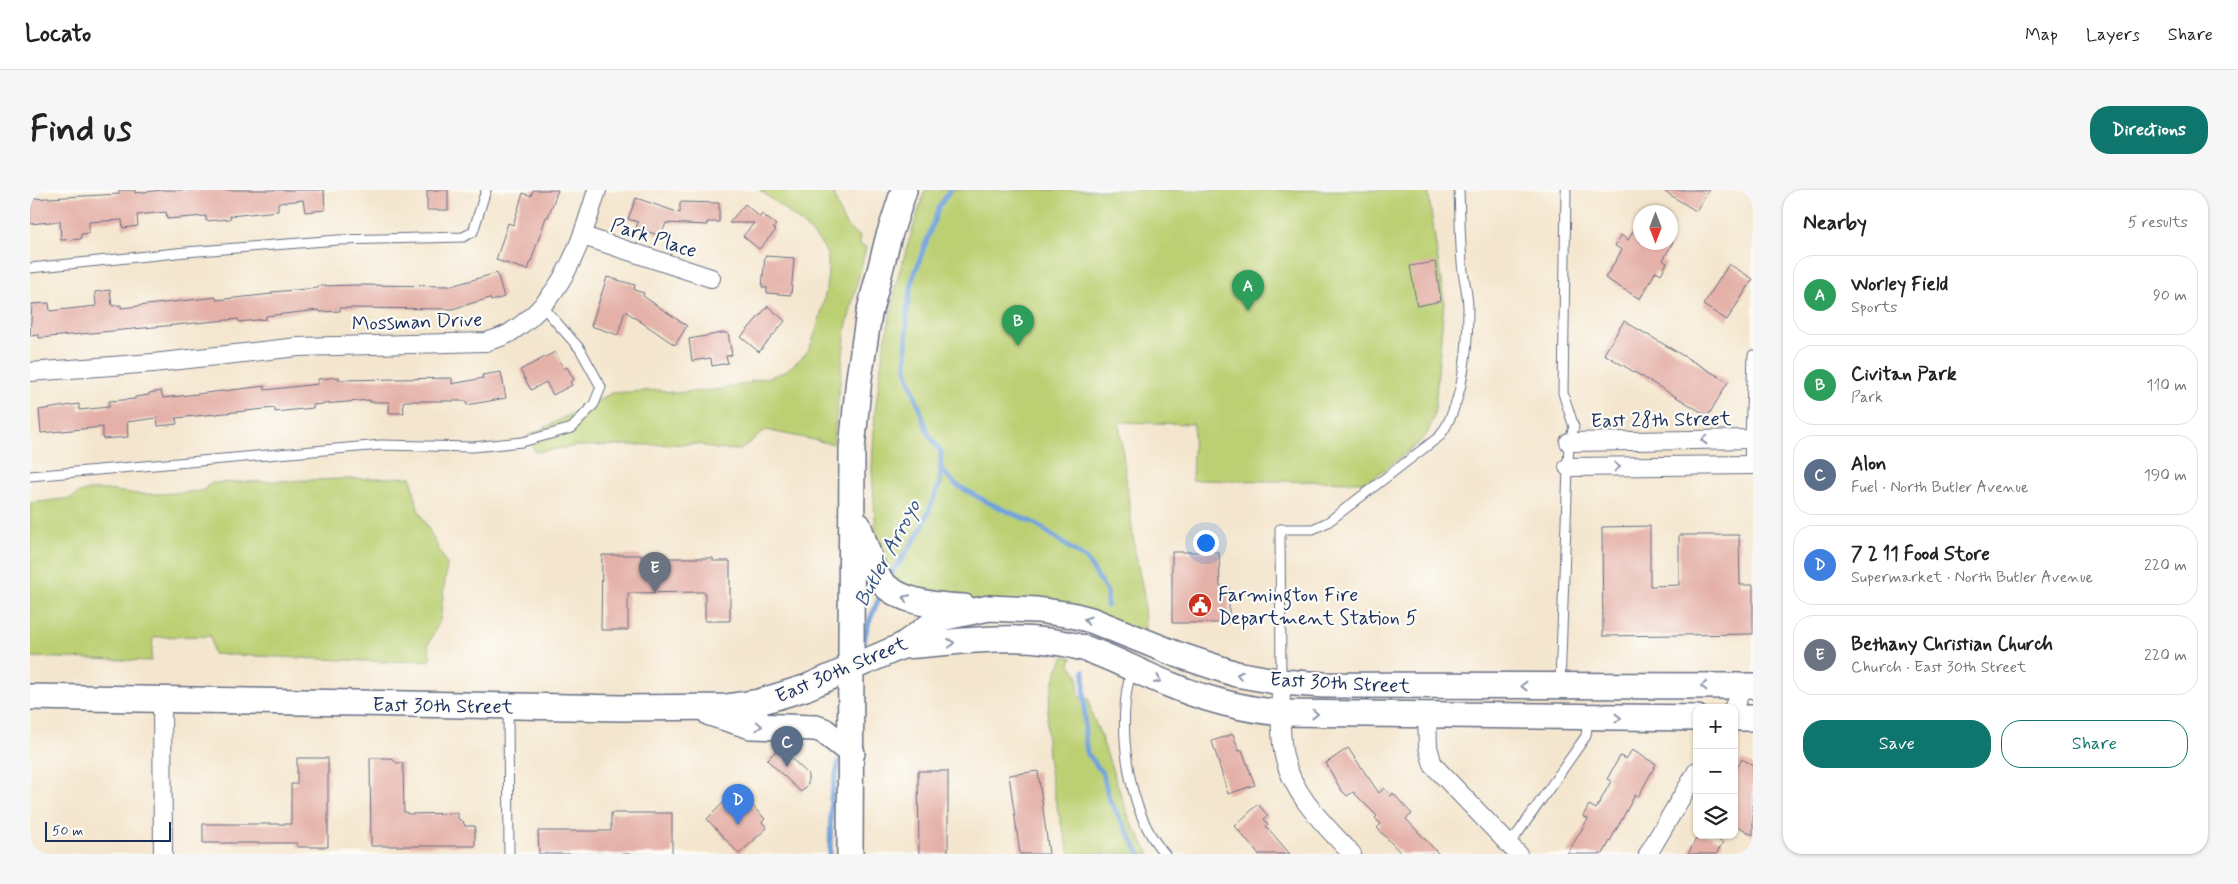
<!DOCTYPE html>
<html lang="en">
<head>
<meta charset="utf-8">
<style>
  :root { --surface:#fff; --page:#f6f6f6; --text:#222; --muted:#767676; --line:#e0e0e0; --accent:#0f766e }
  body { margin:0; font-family:Mynerve,sans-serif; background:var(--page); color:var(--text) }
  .controls { position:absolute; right:15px; bottom:15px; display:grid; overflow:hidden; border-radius:10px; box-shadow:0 1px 4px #0004 }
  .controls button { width:45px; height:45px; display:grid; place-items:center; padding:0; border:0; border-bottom:1px solid var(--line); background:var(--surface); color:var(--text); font:25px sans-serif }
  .compass { position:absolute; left:1603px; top:15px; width:45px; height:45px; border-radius:50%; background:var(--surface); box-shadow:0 1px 4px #0004; rotate:180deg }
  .scale { position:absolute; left:15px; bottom:12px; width:126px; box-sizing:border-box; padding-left:5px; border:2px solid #1b2f5e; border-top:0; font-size:14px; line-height:18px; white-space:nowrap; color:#1b2f5e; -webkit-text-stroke:4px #fdfcf7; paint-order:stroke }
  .you { position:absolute; left:1175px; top:352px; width:18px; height:18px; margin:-12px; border:4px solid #fff; border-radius:50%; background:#1a73e8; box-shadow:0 0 0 8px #1a73e833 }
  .badge { display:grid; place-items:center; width:32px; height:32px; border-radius:50%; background:var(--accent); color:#fff; font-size:16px; font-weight:700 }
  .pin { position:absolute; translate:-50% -41px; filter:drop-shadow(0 1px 2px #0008) }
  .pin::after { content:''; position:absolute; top:26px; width:18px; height:15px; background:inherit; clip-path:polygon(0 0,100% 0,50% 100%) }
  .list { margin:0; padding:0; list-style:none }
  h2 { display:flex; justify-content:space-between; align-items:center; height:65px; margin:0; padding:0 20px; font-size:21px }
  h2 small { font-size:16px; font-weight:400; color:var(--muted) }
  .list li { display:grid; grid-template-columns:32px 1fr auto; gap:15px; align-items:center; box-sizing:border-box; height:80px; margin:0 10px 10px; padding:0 10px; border:1px solid var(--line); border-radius:20px }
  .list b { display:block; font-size:19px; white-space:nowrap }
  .list p { margin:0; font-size:16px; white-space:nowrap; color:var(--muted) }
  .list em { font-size:16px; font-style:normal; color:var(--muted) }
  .actions { display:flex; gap:10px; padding:15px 20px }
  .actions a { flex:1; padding:11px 0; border:1px solid var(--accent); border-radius:20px; text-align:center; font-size:18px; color:var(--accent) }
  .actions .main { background:var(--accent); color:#fff }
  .icon { flex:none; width:28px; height:28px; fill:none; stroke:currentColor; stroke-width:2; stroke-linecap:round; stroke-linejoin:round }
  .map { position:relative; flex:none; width:1723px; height:664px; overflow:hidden; border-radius:20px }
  header { display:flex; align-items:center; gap:30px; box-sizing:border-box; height:70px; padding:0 25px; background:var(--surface); border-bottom:1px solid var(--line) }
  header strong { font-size:24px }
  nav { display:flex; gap:28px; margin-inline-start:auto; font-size:18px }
  .intro { display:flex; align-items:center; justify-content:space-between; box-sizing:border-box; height:120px; padding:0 30px }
  h1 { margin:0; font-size:35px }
  .button { padding:12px 22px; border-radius:20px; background:var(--accent); color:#fff; font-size:18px; font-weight:700 }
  main { display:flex; gap:30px; padding:0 30px }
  aside { flex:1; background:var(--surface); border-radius:20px; box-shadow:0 1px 4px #0004 }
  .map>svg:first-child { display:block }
</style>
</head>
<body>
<header>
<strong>Locato</strong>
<nav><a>Map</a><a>Layers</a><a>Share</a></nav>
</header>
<div class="intro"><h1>Find us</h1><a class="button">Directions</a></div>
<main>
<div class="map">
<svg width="1723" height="664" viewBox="0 0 1723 664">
  <rect width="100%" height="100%" fill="#fdfcf7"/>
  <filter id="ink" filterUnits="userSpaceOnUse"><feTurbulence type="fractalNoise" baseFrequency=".02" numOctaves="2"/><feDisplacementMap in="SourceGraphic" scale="10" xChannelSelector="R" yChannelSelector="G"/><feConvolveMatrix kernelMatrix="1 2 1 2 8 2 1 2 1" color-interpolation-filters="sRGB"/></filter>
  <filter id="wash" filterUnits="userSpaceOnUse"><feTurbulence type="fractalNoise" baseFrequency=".0096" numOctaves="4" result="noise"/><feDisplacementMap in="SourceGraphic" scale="20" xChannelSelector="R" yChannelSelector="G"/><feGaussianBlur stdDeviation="1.12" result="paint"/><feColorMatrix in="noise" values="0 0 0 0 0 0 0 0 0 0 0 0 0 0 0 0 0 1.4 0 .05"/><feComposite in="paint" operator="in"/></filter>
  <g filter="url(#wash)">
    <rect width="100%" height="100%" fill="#f4e6ce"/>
    <!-- green -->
    <g fill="#bcd073" stroke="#6c8068">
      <path d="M730,0H803C808,17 812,39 830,46L829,54L836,57L816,138L803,254L736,240L710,260L686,259L668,254L547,256L505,262L498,246L582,203L630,200L645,203L685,200L721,193V191C732,188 749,186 757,180C764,174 775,166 779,159C788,142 804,78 796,62C787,42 748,15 730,0Z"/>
      <polygon points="895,0 1398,0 1414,112 1405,218 1403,229 1397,244 1390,252 1338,292 1162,290 1164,234 1089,232 1105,362 1114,405 1115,441 937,409 898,407 861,389 847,359 842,279 845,222 853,161 868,86"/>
      <path d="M381,287L388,319L417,375L410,430L398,455L401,470L357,472L183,464L181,446L123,447L121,471L0,467V313L42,308C57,293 91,303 110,304C130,305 152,302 172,301L181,293Z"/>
      <path d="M1034,466L1042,468L1040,474L1048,485L1049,507L1059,509L1061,523L1069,541L1100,631L1120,664H1040C1021,601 1002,528 1034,466Z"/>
    </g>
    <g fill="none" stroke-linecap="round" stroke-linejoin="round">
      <!-- stream -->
      <g stroke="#71a2dc" stroke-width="5">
        <polyline points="910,278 925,294 957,312 1006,334 1057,370 1077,402 1077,416"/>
        <polyline points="858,389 891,340 910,293 911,262 898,243 876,179 877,121 883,88 909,17 920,0"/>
        <polyline points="832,462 837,437 852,401"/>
        <polyline points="1054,481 1055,548 1057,563 1073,584 1079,609 1110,664"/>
        <polyline points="800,664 801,607 809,571"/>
      </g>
    </g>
    <g id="blocks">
      <!-- building -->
      <g fill="#e4b0a7">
        <polygon points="89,0 105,0 105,3 132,0 294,0 295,20 275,22 273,10 248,13 248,21 200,26 200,29 176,31 176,26 137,29 136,22 107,25 108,36 93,38 92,30 59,32 59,43 51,44 51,49 31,50 30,31 0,34 0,9 89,4"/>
        <rect x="397" y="0" width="21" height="20"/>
        <polygon points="503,0 528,0 518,27 516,27 498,80 466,70 478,33 483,35 493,3 501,6"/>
        <polygon points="1632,0 1679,0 1666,21"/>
        <polygon points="606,8 650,23 650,12 689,13 689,32 677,32 677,35 636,33 631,46 606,38 608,32 598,29"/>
        <polygon points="715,14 730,27 732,24 746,35 743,38 746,40 729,59 713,46 724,33 699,33"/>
        <polygon points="1610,30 1610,52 1643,52 1633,70 1637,73 1631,84 1626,81 1610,109 1575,88 1592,60 1585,56 1591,45 1598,50"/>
        <polygon points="735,66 764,68 761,105 737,103 737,98 732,97"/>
        <polygon points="1405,72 1411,111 1387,116 1380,76"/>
        <polygon points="1699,74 1723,89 1697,130 1673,115"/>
        <polygon points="467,83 474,107 461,111 460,108 422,119 310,118 310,121 290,122 289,120 236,126 236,129 209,132 208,129 9,148 9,145 0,146 2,114 19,113 20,121 66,116 65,102 80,100 82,116 91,115 91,118 186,107 186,110 242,104 242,102 288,98 288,96 328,95 421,96"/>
        <polygon points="577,87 605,95 604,100 614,103 613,106 657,136 645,155 595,121 588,145 561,136"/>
        <polygon points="738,116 755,131 729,162 711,147"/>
        <polygon points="1594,131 1698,192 1678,226 1574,164"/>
        <polygon points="692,143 698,143 702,165 696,166 698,173 682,176 681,168 662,171 659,149"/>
        <polygon points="525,162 534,179 537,177 544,190 540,192 542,195 523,205 516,192 501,200 490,180"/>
        <polygon points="471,182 476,208 437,215 436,211 376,211 373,212 374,223 359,223 359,212 340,212 340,210 283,215 283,218 245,222 245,218 146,228 147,234 128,236 127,228 97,232 98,247 73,249 73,237 11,243 9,220 49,214 49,220 79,217 79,211 105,209 105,207 119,205 119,203 131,201 133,208 235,196 235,200 288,194 288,189 309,187 309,190 422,188 422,194 453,188 452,185"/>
        <polygon points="1620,336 1620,396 1649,395 1649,345 1709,345 1710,395 1723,395 1723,444 1573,446 1572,337"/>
        <polygon points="1142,362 1189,362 1190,396 1199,396 1199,433 1142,433"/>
        <polygon points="572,365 611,365 611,368 683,368 683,371 700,371 700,431 675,431 675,402 598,403 598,440 571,440"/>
        <polygon points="1203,544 1209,561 1212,560 1225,595 1198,604 1182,551"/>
        <polygon points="1318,558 1349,603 1354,598 1361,606 1363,603 1382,624 1376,629 1409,664 1372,664 1347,638 1351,634 1345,628 1347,626 1323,602 1317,606 1311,600 1296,573"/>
        <polygon points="1602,560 1626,574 1608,607 1605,605 1573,664 1537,664 1558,629 1553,626 1559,615 1566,619 1581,591 1577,589 1590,566 1596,569"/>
        <polygon points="745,562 755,562 778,584 778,595 771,602 737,570"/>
        <polygon points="267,568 298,568 298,657 267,657 267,653 173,653 173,634 261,634 261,594 267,594"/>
        <polygon points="340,568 361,568 367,573 373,573 374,622 377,622 377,624 428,623 428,629 433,631 435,636 445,636 445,656 341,656"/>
        <polygon points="1712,569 1723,575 1723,645 1704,634 1704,583"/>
        <polygon points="888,581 918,581 918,664 889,664"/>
        <polygon points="1008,581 1019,664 990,664 979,585"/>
        <polygon points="703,603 708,609 712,605 735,629 732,632 737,638 709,664 677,629"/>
        <polygon points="1228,614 1238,626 1234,629 1238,634 1236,636 1260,664 1228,664 1205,636"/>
        <polygon points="581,623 642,623 642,664 509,664 508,641 581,641"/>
        <polygon points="1668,645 1679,645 1693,653 1686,664 1658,664"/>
      </g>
    </g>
  </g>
  <g filter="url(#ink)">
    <use href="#blocks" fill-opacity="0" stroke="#676f85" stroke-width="1"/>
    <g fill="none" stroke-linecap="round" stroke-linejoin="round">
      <!-- lane casing -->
      <g stroke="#676f85" stroke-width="11">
        <g id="lane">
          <polyline points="0,78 156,62 308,50 433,47 443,42 456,0"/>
          <polyline points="1719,275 1723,165"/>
          <polyline points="0,286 351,255 443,257 492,252 542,238 564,214 571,197 550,159 513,117"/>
          <path d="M1102,479C1085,529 1097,625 1135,664"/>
          <path d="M1251,489L1250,339H1283L1298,332L1410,246C1434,212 1438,159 1438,118C1438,103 1433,87 1432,72C1430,48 1430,24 1429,0"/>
          <polyline points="1530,494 1539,252 1544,237 1533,203 1536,0"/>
          <polyline points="478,517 479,664"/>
          <polyline points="1478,654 1488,643 1556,546 1558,528"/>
        </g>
      </g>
      <!-- street casing -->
      <g stroke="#676f85" stroke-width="20">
        <g id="street">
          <polyline points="553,46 681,88"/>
          <path d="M0,182L123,173L268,157L456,152C464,149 474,147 481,142C533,109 550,56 567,0"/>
          <polyline points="1539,252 1723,249"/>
          <polyline points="1538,277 1723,275"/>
          <path d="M1251,492C1251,516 1249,542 1254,566C1263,606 1295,635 1322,664"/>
          <polyline points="132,510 133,664"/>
          <polyline points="1703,518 1714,496"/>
          <polyline points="1397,525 1398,557 1403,575 1488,664"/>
          <polyline points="1618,664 1667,581"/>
        </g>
      </g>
      <!-- secondary casing -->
      <g stroke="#676f85" stroke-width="28">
        <g id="secondary">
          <path d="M828,335C834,350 838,367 845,382C859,412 905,416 934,417"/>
          <path d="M872,456C934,452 993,441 1053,458C1083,467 1109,483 1138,494C1174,509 1212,519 1251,523L1667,528"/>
          <polyline points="0,507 593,518 696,517 729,512 775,498 872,456 911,428 959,418 1007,420 1042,425 1061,430 1146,464 1206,484 1251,492 1294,495 1723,496"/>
          <polyline points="680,523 721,536 786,538 794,541 822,563"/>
          <polyline points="1704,528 1723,528"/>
          <polyline points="820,664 822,259 829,188 839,124 858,49 874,0"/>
        </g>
      </g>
      <!-- lane -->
      <use href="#lane" stroke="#fff" stroke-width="9"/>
      <!-- street -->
      <use href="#street" stroke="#fff" stroke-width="18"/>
      <!-- secondary -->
      <use href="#secondary" stroke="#fff" stroke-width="25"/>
    </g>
    <!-- one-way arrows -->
    <defs><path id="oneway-chevron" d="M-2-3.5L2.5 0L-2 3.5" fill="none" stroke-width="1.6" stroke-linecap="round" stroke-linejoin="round" transform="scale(1.25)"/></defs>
    <g stroke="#8d97ae">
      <use href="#oneway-chevron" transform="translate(1674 250) rotate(179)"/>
      <use href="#oneway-chevron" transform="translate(1587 277) rotate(-1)"/>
      <use href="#oneway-chevron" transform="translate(876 408) rotate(-154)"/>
      <use href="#oneway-chevron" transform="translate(1057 430) rotate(-164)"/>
      <use href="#oneway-chevron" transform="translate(921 453) rotate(-6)"/>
      <use href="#oneway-chevron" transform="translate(1210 485) rotate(-168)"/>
      <use href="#oneway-chevron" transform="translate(1128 490) rotate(24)"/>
      <use href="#oneway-chevron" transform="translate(1494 496) rotate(-180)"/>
      <use href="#oneway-chevron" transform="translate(1674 496) rotate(180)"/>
      <use href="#oneway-chevron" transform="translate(1285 524) rotate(1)"/>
      <use href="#oneway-chevron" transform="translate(1588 528)"/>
      <use href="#oneway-chevron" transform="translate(729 536) rotate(3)"/>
    </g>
  </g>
  <!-- icons -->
  <defs>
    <g id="civic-disc" transform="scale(1.25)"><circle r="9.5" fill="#c8321e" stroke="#fdfcf7"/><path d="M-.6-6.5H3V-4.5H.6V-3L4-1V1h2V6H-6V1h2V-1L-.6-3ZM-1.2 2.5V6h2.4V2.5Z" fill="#fff"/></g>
  </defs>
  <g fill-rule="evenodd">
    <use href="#civic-disc" x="1170" y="415"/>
  </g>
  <g text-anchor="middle" stroke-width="4.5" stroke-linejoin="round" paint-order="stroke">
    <!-- street labels -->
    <g font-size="20" fill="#1b2f5e" stroke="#fdfcf7">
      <text transform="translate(624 47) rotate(18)" y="7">Park Place</text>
      <text transform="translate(387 131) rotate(-2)" y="7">Mossman Drive</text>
      <text transform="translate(1631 229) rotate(-1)" y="7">East 28th Street</text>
      <text transform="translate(811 479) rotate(-23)" y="7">East 30th Street</text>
      <text transform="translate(1310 492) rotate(3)" y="7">East 30th Street</text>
      <text transform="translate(413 515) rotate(1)" y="7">East 30th Street</text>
    </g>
    <!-- poi labels -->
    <g font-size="20" fill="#1b2f5e" stroke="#fdfcf7" text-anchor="start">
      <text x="1188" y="411">Farmington Fire<tspan x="1188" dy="23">Department Station 5</tspan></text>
    </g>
    <!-- water labels -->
    <g font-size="21" font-style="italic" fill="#39578a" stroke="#fdfcf7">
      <text transform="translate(857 363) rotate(-62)" y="7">Butler Arroyo</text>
    </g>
  </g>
</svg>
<div class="controls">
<button>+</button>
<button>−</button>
<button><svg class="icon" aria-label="layers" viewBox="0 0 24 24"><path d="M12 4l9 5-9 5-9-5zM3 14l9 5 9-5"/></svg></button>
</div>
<svg class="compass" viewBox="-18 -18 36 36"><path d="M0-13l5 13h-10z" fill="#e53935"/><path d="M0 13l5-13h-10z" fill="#767676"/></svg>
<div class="scale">50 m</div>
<div class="you"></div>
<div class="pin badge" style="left:1218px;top:121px;background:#2e9e5b">A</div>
<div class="pin badge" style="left:988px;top:156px;background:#2e9e5b">B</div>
<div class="pin badge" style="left:757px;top:577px;background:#5c6f8a">C</div>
<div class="pin badge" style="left:708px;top:635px;background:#3f7fe0">D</div>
<div class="pin badge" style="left:625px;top:403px;background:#6b7280">E</div>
</div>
<aside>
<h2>Nearby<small>5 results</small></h2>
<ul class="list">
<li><span class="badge" style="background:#2e9e5b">A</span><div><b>Worley Field</b><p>Sports</p></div><em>90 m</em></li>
<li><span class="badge" style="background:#2e9e5b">B</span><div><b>Civitan Park</b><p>Park</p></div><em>110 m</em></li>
<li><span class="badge" style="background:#5c6f8a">C</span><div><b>Alon</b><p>Fuel · North Butler Avenue</p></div><em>190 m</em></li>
<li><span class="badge" style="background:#3f7fe0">D</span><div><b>7 2 11 Food Store</b><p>Supermarket · North Butler Avenue</p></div><em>220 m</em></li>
<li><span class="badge" style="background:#6b7280">E</span><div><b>Bethany Christian Church</b><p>Church · East 30th Street</p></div><em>220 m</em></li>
</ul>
<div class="actions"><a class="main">Save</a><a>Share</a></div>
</aside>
</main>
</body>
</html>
